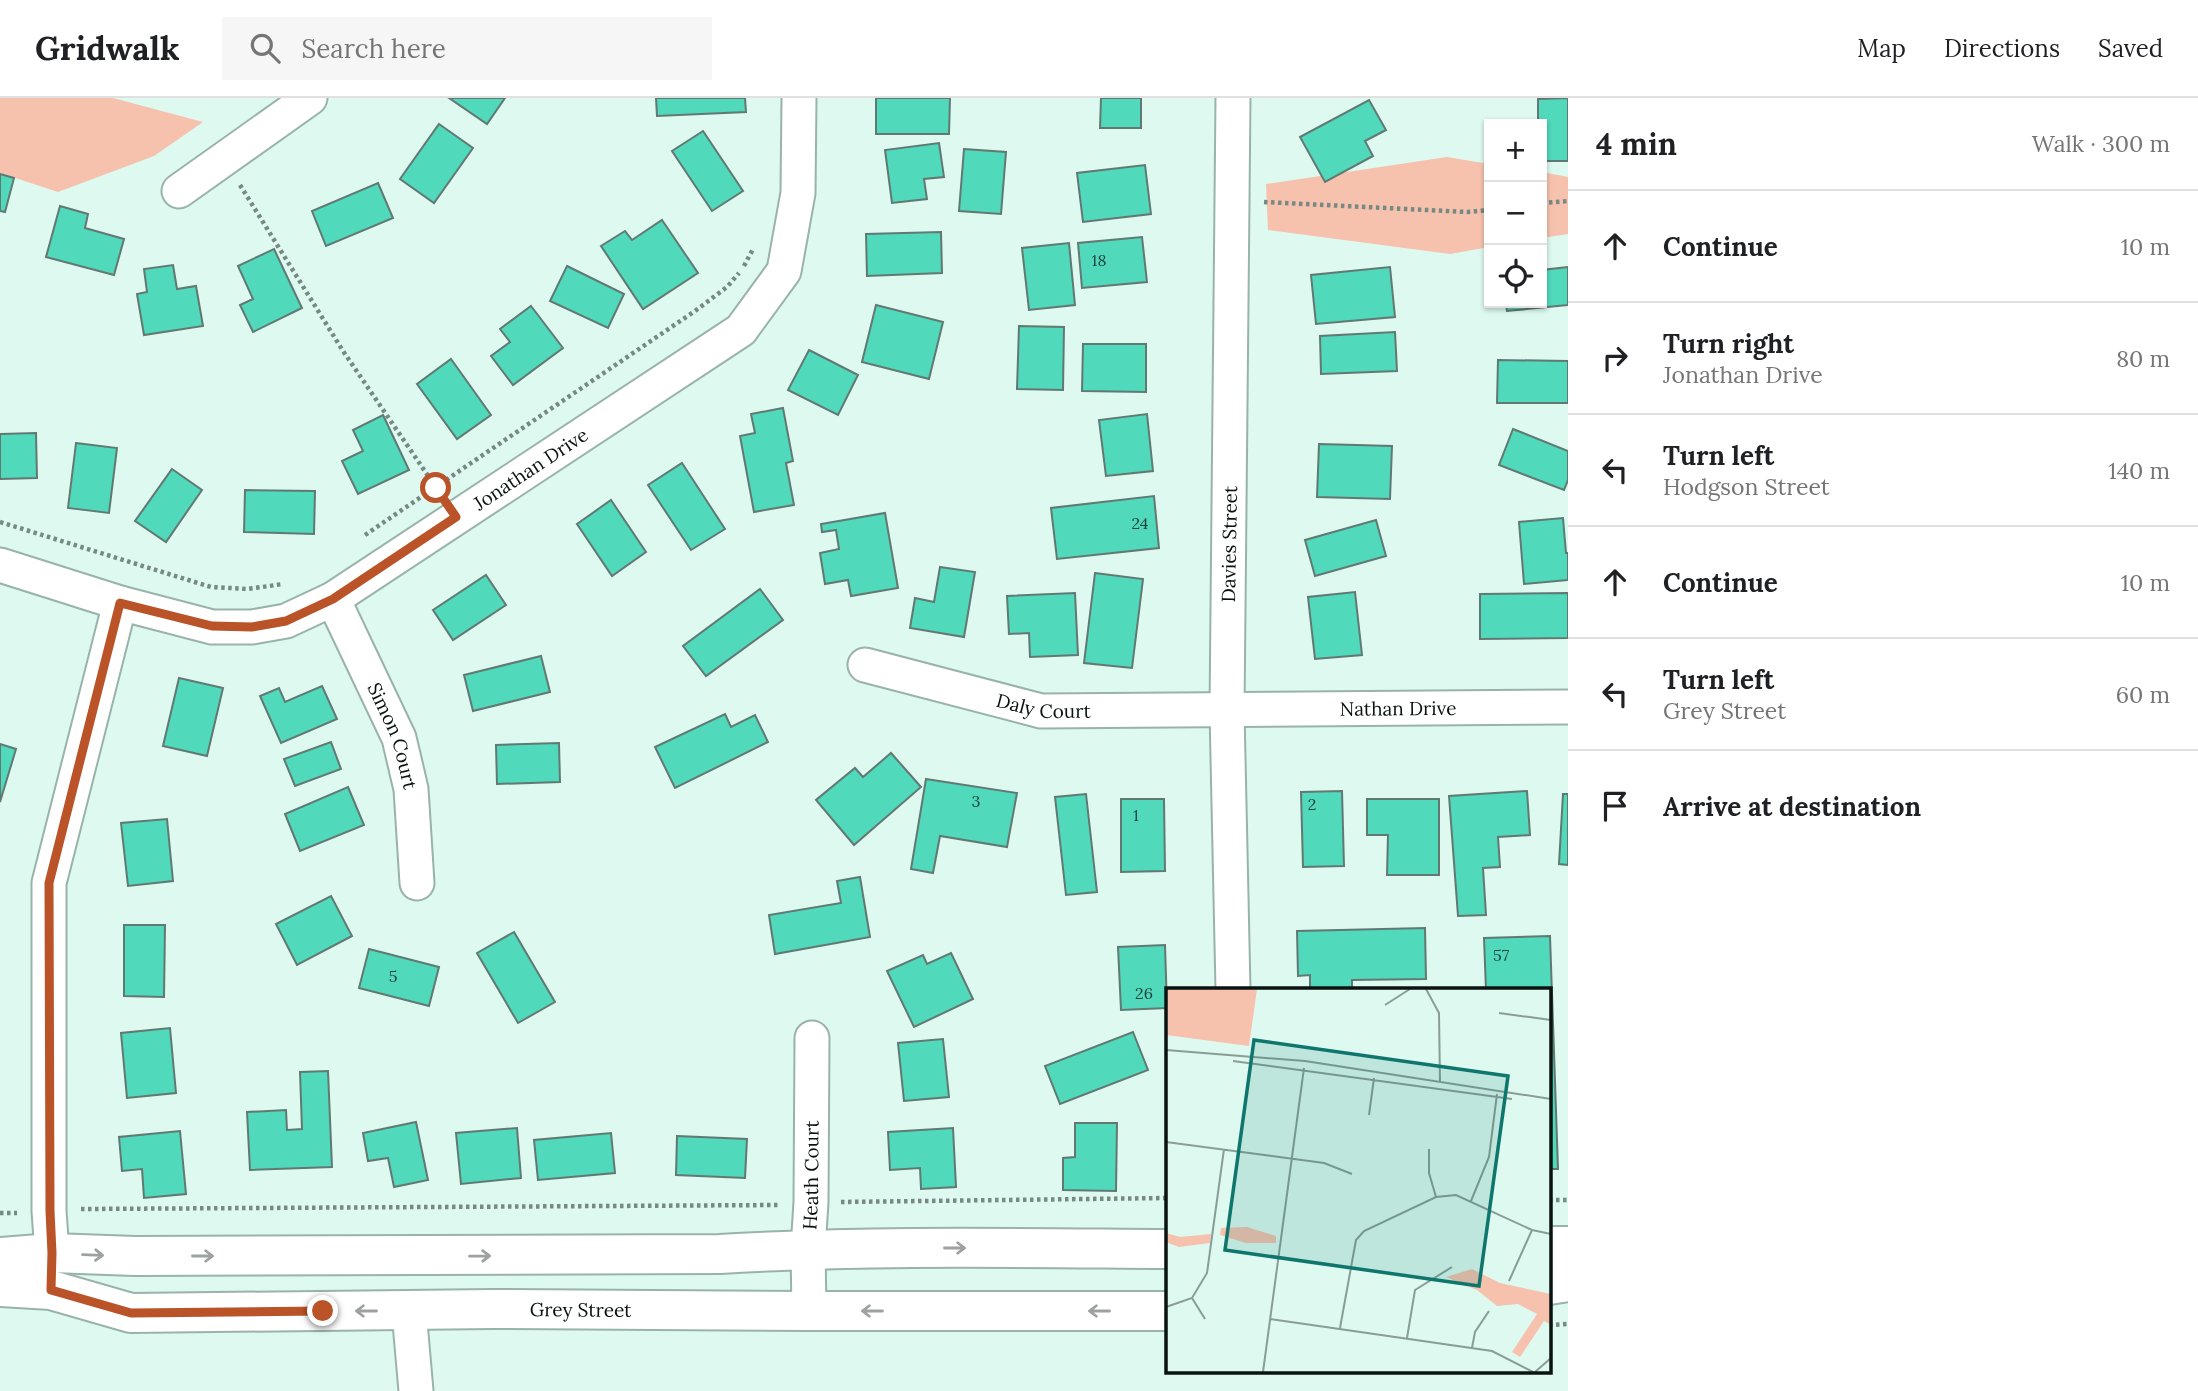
<!DOCTYPE html>
<html lang="en">
<head>
<meta charset="utf-8">
<style>
  :root { --surface:#fff; --page:#f6f6f6; --text:#202124; --muted:#757577; --line:#e0e0e0 }
  body { margin:0; font-family:Lora,serif; background:var(--page); color:var(--text) }
  .controls { position:absolute; right:21px; top:21px; display:grid; overflow:hidden; border-radius:0px; box-shadow:0 2px 5px #0004 }
  .controls button { width:63px; height:63px; display:grid; place-items:center; padding:0; border:0; border-bottom:2px solid var(--line); background:var(--surface); color:var(--text); font:35px sans-serif }
  .stop { position:absolute; width:21px; height:21px; margin:-16px; border:5px solid #ba5428; border-radius:50%; background:#fff }
  .stop.end { background:#ba5428; border-color:#fff; box-shadow:0 2px 7px #0008 }
  .list { margin:0; padding:0; list-style:none }
  h2 { display:flex; justify-content:space-between; align-items:center; height:91px; margin:0; padding:0 28px; font-size:30px }
  h2 small { font-size:23px; font-weight:400; color:var(--muted) }
  .list li { display:grid; grid-template-columns:46px 1fr auto; gap:21px; align-items:center; box-sizing:border-box; height:112px; padding:0 28px; border-top:2px solid var(--line) }
  .list b { display:block; font-size:26px; white-space:nowrap }
  .list p { margin:0; font-size:23px; white-space:nowrap; color:var(--muted) }
  .list em { font-size:23px; font-style:normal; color:var(--muted) }
  .icon { flex:none; width:38px; height:38px; fill:none; stroke:currentColor; stroke-width:2; stroke-linecap:round; stroke-linejoin:round }
  .map { position:relative; flex:none; width:1568px; height:1293px; overflow:hidden }
  header { display:flex; align-items:center; gap:42px; box-sizing:border-box; height:98px; padding:0 35px; background:var(--surface); border-bottom:2px solid var(--line) }
  header strong { font-size:33px }
  nav { display:flex; gap:38px; margin-inline-start:auto; font-size:24px }
  .search { width:490px; height:63px; background:var(--page); display:flex; align-items:center; gap:18px; box-sizing:border-box; padding:0 24px; border-radius:0px; color:var(--muted); font-size:26px }
  main { display:flex }
  aside { flex:1; background:var(--surface) }
  .map>svg:first-child { display:block }
</style>
</head>
<body>
<header>
<strong>Gridwalk</strong>
<div class="search"><svg class="icon" aria-label="search" viewBox="0 0 24 24"><circle cx="10" cy="10" r="6"/><path d="M15 15l6 6"/></svg>Search here</div>
<nav><a>Map</a><a>Directions</a><a>Saved</a></nav>
</header>
<main>
<div class="map">
<svg width="1568" height="1293" viewBox="0 0 1568 1293">
  <rect width="100%" height="100%" fill="#ddf9f0"/>
  <!-- green -->
  <g fill="#f6c2ae">
    <polygon points="0,0 113,0 203,24 154,58 58,94 0,75"/>
    <polygon points="1447,59 1489,66 1489,149 1450,156 1268,132 1266,86"/>
    <polygon points="1542,74 1568,79 1568,136 1542,140"/>
  </g>
  <!-- building -->
  <g fill="#51d9bb" stroke="#617972" stroke-width="2">
    <polygon points="449,0 505,0 487,26"/>
    <polygon points="656,0 745,0 746,14 657,18"/>
    <polygon points="876,0 950,0 949,36 876,36"/>
    <polygon points="1101,0 1141,0 1141,30 1100,30"/>
    <polygon points="1568,0 1568,63 1542,63 1542,26 1538,26 1538,1"/>
    <polygon points="1369,2 1386,32 1365,43 1373,58 1325,84 1300,39"/>
    <polygon points="439,26 473,50 434,105 400,81"/>
    <polygon points="703,33 743,93 712,113 672,53"/>
    <polygon points="939,45 944,79 924,81 927,101 892,105 885,52"/>
    <polygon points="964,51 1006,54 1001,116 959,113"/>
    <polygon points="1145,67 1151,116 1083,124 1077,75"/>
    <polygon points="0,76 14,80 5,114 0,113"/>
    <polygon points="378,85 393,120 326,148 312,113"/>
    <polygon points="60,108 88,116 85,130 124,141 114,177 46,159"/>
    <polygon points="662,122 698,175 643,211 601,148 625,133 632,142"/>
    <polygon points="941,134 942,175 867,178 866,136"/>
    <polygon points="1142,139 1147,184 1082,190 1078,145"/>
    <polygon points="1069,145 1075,207 1029,212 1022,150"/>
    <polygon points="274,151 302,210 253,234 240,207 253,201 238,168"/>
    <polygon points="173,167 177,191 196,188 203,228 144,237 137,196 147,194 144,171"/>
    <polygon points="567,168 624,196 608,230 550,203"/>
    <polygon points="1390,169 1395,219 1316,226 1311,177"/>
    <polygon points="1568,169 1568,207 1507,213 1506,205 1542,205 1542,172"/>
    <polygon points="876,207 943,224 929,281 862,264"/>
    <polygon points="531,208 563,250 513,287 491,258 510,244 500,231"/>
    <polygon points="1019,228 1064,229 1063,292 1017,291"/>
    <polygon points="1395,234 1397,273 1321,276 1320,238"/>
    <polygon points="1083,246 1146,246 1146,294 1082,293"/>
    <polygon points="809,252 858,277 838,317 788,292"/>
    <polygon points="451,261 491,317 457,341 417,286"/>
    <polygon points="1498,262 1568,263 1568,305 1497,305"/>
    <polygon points="783,310 793,363 786,365 794,407 754,414 740,338 755,335 751,316"/>
    <polygon points="1147,316 1153,373 1106,378 1099,322"/>
    <polygon points="383,317 409,372 358,396 342,363 363,353 353,332"/>
    <polygon points="1513,331 1568,353 1568,382 1564,392 1499,367"/>
    <polygon points="36,335 37,380 0,381 0,336"/>
    <polygon points="76,345 117,350 109,415 68,410"/>
    <polygon points="1319,346 1392,348 1390,401 1317,399"/>
    <polygon points="682,365 725,431 691,452 648,387"/>
    <polygon points="172,371 202,392 166,444 135,423"/>
    <polygon points="245,392 315,393 314,436 244,434"/>
    <polygon points="1154,398 1159,450 1057,461 1051,410"/>
    <polygon points="611,402 646,454 612,478 577,426"/>
    <polygon points="885,415 898,490 851,498 848,482 825,486 820,455 839,451 836,432 822,434 821,426"/>
    <polygon points="1563,420 1566,455 1568,455 1568,482 1524,486 1519,424"/>
    <polygon points="1376,422 1386,458 1315,478 1305,442"/>
    <polygon points="940,469 975,474 964,539 910,530 915,500 934,504"/>
    <polygon points="1095,475 1143,481 1132,570 1084,565"/>
    <polygon points="486,477 506,507 453,542 433,512"/>
    <polygon points="760,491 783,522 706,578 683,548"/>
    <polygon points="1355,494 1362,557 1315,561 1308,499"/>
    <polygon points="1075,495 1078,557 1030,559 1029,535 1009,536 1007,498"/>
    <polygon points="1568,495 1568,540 1480,541 1480,496"/>
    <polygon points="541,558 550,594 473,613 464,577"/>
    <polygon points="179,580 223,590 207,658 163,648"/>
    <polygon points="322,588 337,621 281,645 260,598 279,590 285,604"/>
    <polygon points="725,616 731,629 755,617 768,644 675,690 655,649"/>
    <polygon points="331,644 341,671 295,688 284,661"/>
    <polygon points="559,645 560,684 497,686 496,647"/>
    <polygon points="0,646 16,651 0,704"/>
    <polygon points="891,655 921,689 854,747 816,702 855,670 863,679"/>
    <polygon points="926,681 1017,695 1007,749 940,738 933,775 911,771"/>
    <polygon points="348,689 364,727 300,753 285,716"/>
    <polygon points="1342,693 1344,768 1303,769 1301,694"/>
    <polygon points="1527,693 1530,737 1498,739 1500,769 1483,770 1486,817 1458,818 1449,698"/>
    <polygon points="1086,696 1097,794 1066,797 1055,699"/>
    <polygon points="1563,696 1568,696 1568,767 1559,766"/>
    <polygon points="1121,701 1164,701 1165,773 1121,774"/>
    <polygon points="1367,701 1439,701 1439,777 1387,777 1388,737 1367,737"/>
    <polygon points="167,721 173,783 128,788 121,725"/>
    <polygon points="860,779 870,839 775,856 769,817 841,805 837,783"/>
    <polygon points="331,798 352,838 297,867 276,826"/>
    <polygon points="124,827 165,827 164,899 124,898"/>
    <polygon points="1425,830 1426,881 1352,882 1352,892 1310,892 1310,877 1298,878 1297,833"/>
    <polygon points="514,834 555,904 518,925 477,855"/>
    <polygon points="1550,838 1558,1071 1549,1071 1549,892 1486,892 1484,840"/>
    <polygon points="1165,847 1167,910 1121,912 1118,849"/>
    <polygon points="369,851 439,869 429,908 359,890"/>
    <polygon points="951,855 973,901 914,929 887,873 923,857 927,866"/>
    <polygon points="170,930 176,995 127,1000 121,935"/>
    <polygon points="1133,934 1148,972 1060,1006 1045,968"/>
    <polygon points="943,941 949,999 904,1003 898,945"/>
    <polygon points="328,973 332,1069 250,1072 247,1014 286,1012 287,1032 302,1031 300,974"/>
    <polygon points="416,1024 428,1082 394,1089 388,1060 368,1063 363,1035"/>
    <polygon points="1075,1025 1117,1025 1116,1093 1063,1092 1063,1060 1075,1059"/>
    <polygon points="517,1030 521,1080 461,1086 456,1035"/>
    <polygon points="953,1030 956,1089 921,1091 920,1070 890,1072 888,1034"/>
    <polygon points="180,1033 186,1096 144,1100 142,1071 122,1073 119,1039"/>
    <polygon points="611,1035 615,1075 538,1082 534,1042"/>
    <polygon points="677,1038 747,1041 745,1080 676,1077"/>
  </g>
  <g fill="none" stroke-linecap="round" stroke-linejoin="round">
    <!-- street casing -->
    <g stroke="#99b3ab" stroke-width="37">
      <g id="street">
        <polyline points="1233,0 1227,613 1233,892"/>
        <polyline points="179,93 310,0"/>
        <path id="s1" d="M0,467L120,505L212,529H252L286,523L333,501L741,232L784,173L798,95L799,0"/>
        <path id="s2" d="M333,501L399,640L411,691L417,785"/>
        <path id="s3" d="M865,567L1041,613L1568,609"/>
        <polyline points="52,1155 49,1113 49,785 120,505"/>
        <polyline points="409,1213 416,1293"/>
        <path id="s4" d="M809,1213L808,1151L811,1104L812,940"/>
      </g>
    </g>
    <!-- secondary casing -->
    <g stroke="#99b3ab" stroke-width="42">
      <g id="secondary">
        <polyline points="1549,1148 1568,1148"/>
        <path d="M0,1159L52,1155L135,1158L720,1156C869,1147 1018,1150 1167,1151"/>
        <polyline points="1549,1187 1568,1184"/>
        <path id="s5" d="M0,1189L51,1192L131,1215L493,1211L809,1213H1167"/>
      </g>
    </g>
    <!-- path -->
    <g stroke="#768983" stroke-width="4.5" stroke-dasharray="3.5 3.5" stroke-linecap="butt">
      <polyline points="240,87 343,253 437,391"/>
      <polyline points="1264,104 1467,114 1489,112"/>
      <polyline points="1542,105 1568,103"/>
      <polyline points="744,168 753,151"/>
      <polyline points="0,424 211,489 248,491 283,486"/>
      <polyline points="365,437 695,213 727,189 739,175"/>
      <polyline points="1549,1102 1568,1102"/>
      <polyline points="841,1104 1167,1100"/>
      <polyline points="81,1111 780,1107"/>
      <polyline points="0,1115 17,1115"/>
      <polyline points="1549,1227 1568,1226"/>
    </g>
    <!-- street -->
    <use href="#street" stroke="#fff" stroke-width="33"/>
    <!-- secondary -->
    <use href="#secondary" stroke="#fff" stroke-width="38"/>
  </g>
  <!-- one-way arrows -->
  <defs><path id="oneway-shaft" d="M-6 0H5M1.5-3L5.5 0L1.5 3" fill="none" stroke-width="1.6" stroke-linecap="round" stroke-linejoin="round" transform="scale(1.75)"/></defs>
  <g stroke="#9da1a0">
    <use href="#oneway-shaft" transform="translate(955 1150)"/>
    <use href="#oneway-shaft" transform="translate(93 1157) rotate(2)"/>
    <use href="#oneway-shaft" transform="translate(203 1158)"/>
    <use href="#oneway-shaft" transform="translate(480 1158) rotate(-1)"/>
    <use href="#oneway-shaft" transform="translate(366 1213) rotate(-180)"/>
    <use href="#oneway-shaft" transform="translate(872 1213) rotate(180)"/>
    <use href="#oneway-shaft" transform="translate(1099 1213) rotate(180)"/>
  </g>
  <g fill="none" stroke-linecap="round" stroke-linejoin="round">
    <!-- route -->
    <polyline stroke="#ba5428" stroke-width="9" points="323,1213 131,1215 51,1192 52,1155 50,1113 49,785 120,505 212,528 252,529 286,523 333,501 456,419 436,390"/>
  </g>
  <g text-anchor="middle" stroke-width="6" stroke-linejoin="round" paint-order="stroke">
    <!-- number labels -->
    <g font-size="16" fill="#1c443c">
      <text x="1099" y="168">18</text>
      <text x="1140" y="431">24</text>
      <text x="976" y="709">3</text>
      <text x="1312" y="712">2</text>
      <text x="1136" y="723">1</text>
      <text x="1501" y="863">57</text>
      <text x="393" y="884">5</text>
      <text x="1144" y="901">26</text>
    </g>
    <!-- street labels -->
    <g font-size="19" fill="#0a1311" stroke="#fff">
      <text dy="7" stroke="none"><textPath href="#s1" startOffset="584">Jonathan Drive</textPath></text>
      <text transform="translate(1229 446) rotate(-89)" y="7">Davies Street</text>
      <text dy="7" stroke="none"><textPath href="#s3" startOffset="184">Daly Court</textPath></text>
      <text dy="7" stroke="none"><textPath href="#s3" startOffset="539">Nathan Drive</textPath></text>
      <text dy="7" stroke="none"><textPath href="#s2" startOffset="150">Simon Court</textPath></text>
      <text dy="7" stroke="none"><textPath href="#s4" startOffset="136">Heath Court</textPath></text>
      <text dy="7" stroke="none"><textPath href="#s5" startOffset="584">Grey Street</textPath></text>
    </g>
  </g>
  <!-- overview -->
  <g transform="translate(1166 890)">
    <rect width="385" height="385" fill="#ddf9f0"/>
    <path d="M0,1H91L83,58L0,47ZM81,239L110,248V255H80L54,247L55,240ZM0,245L14,249L45,246L44,255L13,259L0,254ZM306,281L334,295L385,306V337L378,333L354,369L346,364L371,326L352,316L331,318L311,302L280,289Z" fill="#f6c2ae"/>
    <path fill="none" stroke="#899d97" stroke-width="2" d="M260,1L273,25L274,94M219,17L244,1M333,25L385,32M0,62L139,73L385,111M67,73L346,111M203,127L208,90M0,154L158,175L186,186M263,161V185L270,209M305,213L323,169L331,106M343,293L366,242M26,310L39,331M0,319L26,310L41,285L58,161M104,331L326,363L367,384M174,340L190,252L198,243L270,209L290,207L366,242L385,246M241,350L249,302L286,279M306,360L309,344L323,323M97,384L138,80M369,384L385,370"/>
    <path fill="#0f766e" fill-opacity="0.15" stroke="#0f766e" stroke-width="3.5" d="M88,52L342,88L313,298L59,262Z"/>
    <rect width="385" height="385" fill="none" stroke="#0a1311" stroke-width="3.5"/>
  </g>
</svg>
<div class="controls">
<button>+</button>
<button>−</button>
<button><svg class="icon" aria-label="locate" viewBox="0 0 24 24"><circle cx="12" cy="12" r="6"/><path d="M12 2v4M12 18v4M2 12h4M18 12h4"/></svg></button>
</div>
<div class="stop" style="left:436px;top:390px"></div>
<div class="stop end" style="left:323px;top:1213px"></div>
</div>
<aside>
<h2>4 min<small>Walk · 300 m</small></h2>
<ul class="list">
<li><svg class="icon" aria-label="ahead" viewBox="0 0 24 24"><path d="M12 20V5M6 11l6-6 6 6"/></svg><div><b>Continue</b></div><em>10 m</em></li>
<li><svg class="icon" aria-label="right" viewBox="0 0 24 24"><path d="M7 20v-9h11M14 6l5 5-5 5"/></svg><div><b>Turn right</b><p>Jonathan Drive</p></div><em>80 m</em></li>
<li><svg class="icon" aria-label="left" viewBox="0 0 24 24"><path d="M17 20v-9H6M10 6l-5 5 5 5"/></svg><div><b>Turn left</b><p>Hodgson Street</p></div><em>140 m</em></li>
<li><svg class="icon" aria-label="ahead" viewBox="0 0 24 24"><path d="M12 20V5M6 11l6-6 6 6"/></svg><div><b>Continue</b></div><em>10 m</em></li>
<li><svg class="icon" aria-label="left" viewBox="0 0 24 24"><path d="M17 20v-9H6M10 6l-5 5 5 5"/></svg><div><b>Turn left</b><p>Grey Street</p></div><em>60 m</em></li>
<li><svg class="icon" aria-label="arrive" viewBox="0 0 24 24"><path d="M6 21V4h12l-3 4 3 4H6"/></svg><div><b>Arrive at destination</b></div></li>
</ul>
</aside>
</main>
</body>
</html>
